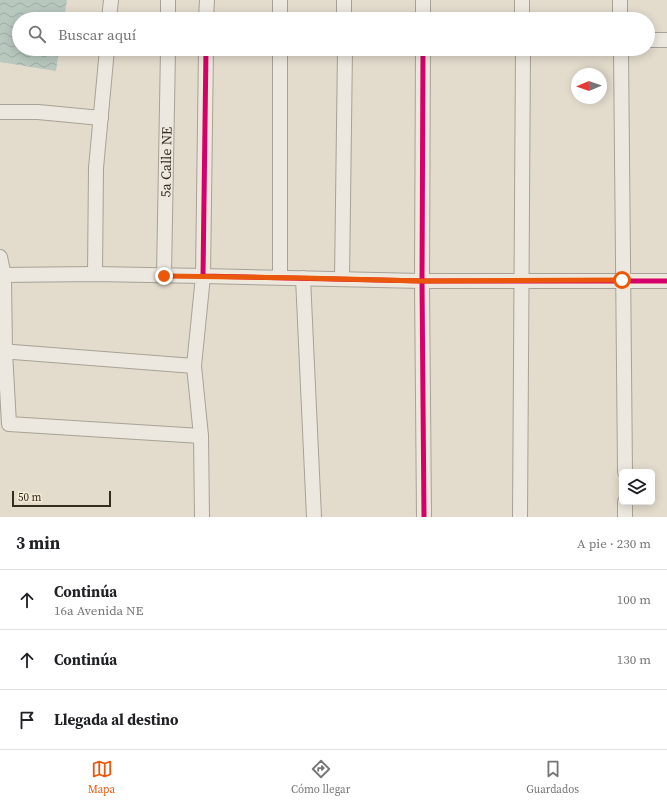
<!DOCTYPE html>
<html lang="es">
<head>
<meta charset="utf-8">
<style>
  :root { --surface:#fff; --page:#f2f2f2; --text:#202124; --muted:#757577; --line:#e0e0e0; --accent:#ea580c }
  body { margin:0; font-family:"Source Serif 4",serif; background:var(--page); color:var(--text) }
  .controls { position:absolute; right:12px; bottom:12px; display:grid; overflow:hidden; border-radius:6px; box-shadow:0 2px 10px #0003 }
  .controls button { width:36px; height:36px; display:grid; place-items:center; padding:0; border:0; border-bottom:1px solid var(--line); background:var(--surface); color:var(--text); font:20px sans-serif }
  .compass { position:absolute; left:571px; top:68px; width:36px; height:36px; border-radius:50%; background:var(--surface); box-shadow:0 2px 10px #0003; rotate:268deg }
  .scale { position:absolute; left:12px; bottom:10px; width:99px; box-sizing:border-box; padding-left:4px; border:2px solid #362b1f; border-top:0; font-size:11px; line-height:14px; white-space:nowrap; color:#362b1f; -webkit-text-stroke:3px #f3ead4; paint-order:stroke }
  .stop { position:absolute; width:12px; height:12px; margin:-9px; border:3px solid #ea580c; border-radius:50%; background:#fff }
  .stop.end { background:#ea580c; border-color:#fff; box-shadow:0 1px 4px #0008 }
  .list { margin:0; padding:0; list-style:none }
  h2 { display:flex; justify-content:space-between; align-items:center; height:52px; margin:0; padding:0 16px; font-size:17px }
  h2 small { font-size:13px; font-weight:400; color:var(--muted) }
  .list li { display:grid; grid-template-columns:26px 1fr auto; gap:12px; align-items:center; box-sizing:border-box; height:60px; padding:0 16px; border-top:1px solid var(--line) }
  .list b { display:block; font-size:15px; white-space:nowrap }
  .list p { margin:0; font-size:13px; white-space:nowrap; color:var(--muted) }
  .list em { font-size:13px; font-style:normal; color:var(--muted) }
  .icon { flex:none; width:22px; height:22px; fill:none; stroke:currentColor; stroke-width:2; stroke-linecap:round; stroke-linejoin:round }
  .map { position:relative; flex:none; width:667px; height:517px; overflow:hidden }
  .search { position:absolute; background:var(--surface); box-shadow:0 2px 10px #0003; left:12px; right:12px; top:12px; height:44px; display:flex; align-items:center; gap:10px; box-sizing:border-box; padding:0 14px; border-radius:22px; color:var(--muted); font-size:15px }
  .sheet { height:232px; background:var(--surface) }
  nav { display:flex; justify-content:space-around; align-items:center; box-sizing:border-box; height:56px; border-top:1px solid var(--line); background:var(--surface); font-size:11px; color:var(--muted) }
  nav a { display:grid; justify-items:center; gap:2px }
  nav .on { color:var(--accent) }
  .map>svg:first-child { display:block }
</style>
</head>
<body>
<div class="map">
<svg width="667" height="517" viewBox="0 0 667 517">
  <defs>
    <pattern id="water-waves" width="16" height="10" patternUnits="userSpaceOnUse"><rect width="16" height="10" fill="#b8c8be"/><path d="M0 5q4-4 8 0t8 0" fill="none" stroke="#9faca3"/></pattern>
  </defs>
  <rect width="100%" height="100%" fill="#e3dccd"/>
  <!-- water -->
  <polygon fill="url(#water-waves)" points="0,0 67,0 64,19 19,19 19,49 59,49 56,71 0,62"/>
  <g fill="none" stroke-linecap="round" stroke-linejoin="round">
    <!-- minor casing -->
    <g stroke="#a8a196" stroke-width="16">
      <g id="minor">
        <polyline points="168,0 168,19"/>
        <polyline points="280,0 280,19"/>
        <polyline points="344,0 344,19"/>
        <polyline points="423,0 423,19"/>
        <polyline points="522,0 522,19"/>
        <polyline points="620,0 620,19"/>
        <polyline points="109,19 111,0"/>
        <polyline points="206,19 207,0"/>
        <polyline points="648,40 667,40"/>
        <polyline points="206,49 203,276 422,281 667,281"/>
        <polyline points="423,49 422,281 424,517"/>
        <polyline points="621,49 625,472"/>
        <polyline points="0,112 38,112 101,118"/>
        <polyline points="0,257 4,276 5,352 9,424 201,436"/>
        <polyline points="95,274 96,168 107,49"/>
        <polyline points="0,275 95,274 203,276 194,366 201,436 202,517"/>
        <path id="s1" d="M164,276L168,49"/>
        <polyline points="280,277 280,49"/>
        <polyline points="303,278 314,517"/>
        <polyline points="342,279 345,49"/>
        <polyline points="0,351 194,366"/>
        <polyline points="625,502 625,517"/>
        <polyline points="520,517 523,49"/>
      </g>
    </g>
    <!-- minor -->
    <use href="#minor" stroke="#ece8df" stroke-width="14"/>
    <!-- cycleway casing -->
    <g stroke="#f3ead4" stroke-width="8">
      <g id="cycleway">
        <polyline points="206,49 203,276 422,281 667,281"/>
        <polyline points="423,49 422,281 424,517"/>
      </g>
    </g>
    <!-- cycleway -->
    <use href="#cycleway" stroke="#d6006c" stroke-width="5"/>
  </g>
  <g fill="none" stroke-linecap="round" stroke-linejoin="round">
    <!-- route -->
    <polyline stroke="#ea580c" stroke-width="5" points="164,276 303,278 422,281 622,280"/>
  </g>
  <g text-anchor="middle" stroke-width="3" stroke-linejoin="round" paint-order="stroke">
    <!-- street labels -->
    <g font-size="14" fill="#362b1f" stroke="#f3ead4">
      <text dy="5" stroke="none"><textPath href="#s1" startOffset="114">5a Calle NE</textPath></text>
    </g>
  </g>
</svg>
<div class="controls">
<button><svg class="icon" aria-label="layers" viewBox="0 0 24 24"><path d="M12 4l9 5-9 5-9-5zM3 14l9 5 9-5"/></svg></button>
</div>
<svg class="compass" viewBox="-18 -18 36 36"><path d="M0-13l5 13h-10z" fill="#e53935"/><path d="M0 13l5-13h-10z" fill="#757577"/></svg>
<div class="scale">50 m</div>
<div class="stop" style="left:622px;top:280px"></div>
<div class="stop end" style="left:164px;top:276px"></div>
<div class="search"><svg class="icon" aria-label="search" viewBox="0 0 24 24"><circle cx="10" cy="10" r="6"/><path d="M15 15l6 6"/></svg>Buscar aquí</div>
</div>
<section class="sheet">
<h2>3 min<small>A pie · 230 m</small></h2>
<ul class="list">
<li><svg class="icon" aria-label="ahead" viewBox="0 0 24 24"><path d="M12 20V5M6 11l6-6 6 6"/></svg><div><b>Continúa</b><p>16a Avenida NE</p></div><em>100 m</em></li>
<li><svg class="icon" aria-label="ahead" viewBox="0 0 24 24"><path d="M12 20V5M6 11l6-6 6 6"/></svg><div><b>Continúa</b></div><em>130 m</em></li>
<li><svg class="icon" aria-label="arrive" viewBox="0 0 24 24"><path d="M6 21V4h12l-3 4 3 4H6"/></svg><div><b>Llegada al destino</b></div></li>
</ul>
</section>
<nav>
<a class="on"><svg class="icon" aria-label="map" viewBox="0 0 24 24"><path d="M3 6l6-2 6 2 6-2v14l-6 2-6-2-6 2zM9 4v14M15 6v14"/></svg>Mapa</a>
<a><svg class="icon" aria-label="directions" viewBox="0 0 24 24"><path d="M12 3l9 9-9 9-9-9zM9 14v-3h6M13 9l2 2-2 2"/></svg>Cómo llegar</a>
<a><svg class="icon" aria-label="saved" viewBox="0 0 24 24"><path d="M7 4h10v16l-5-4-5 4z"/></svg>Guardados</a>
</nav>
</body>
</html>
